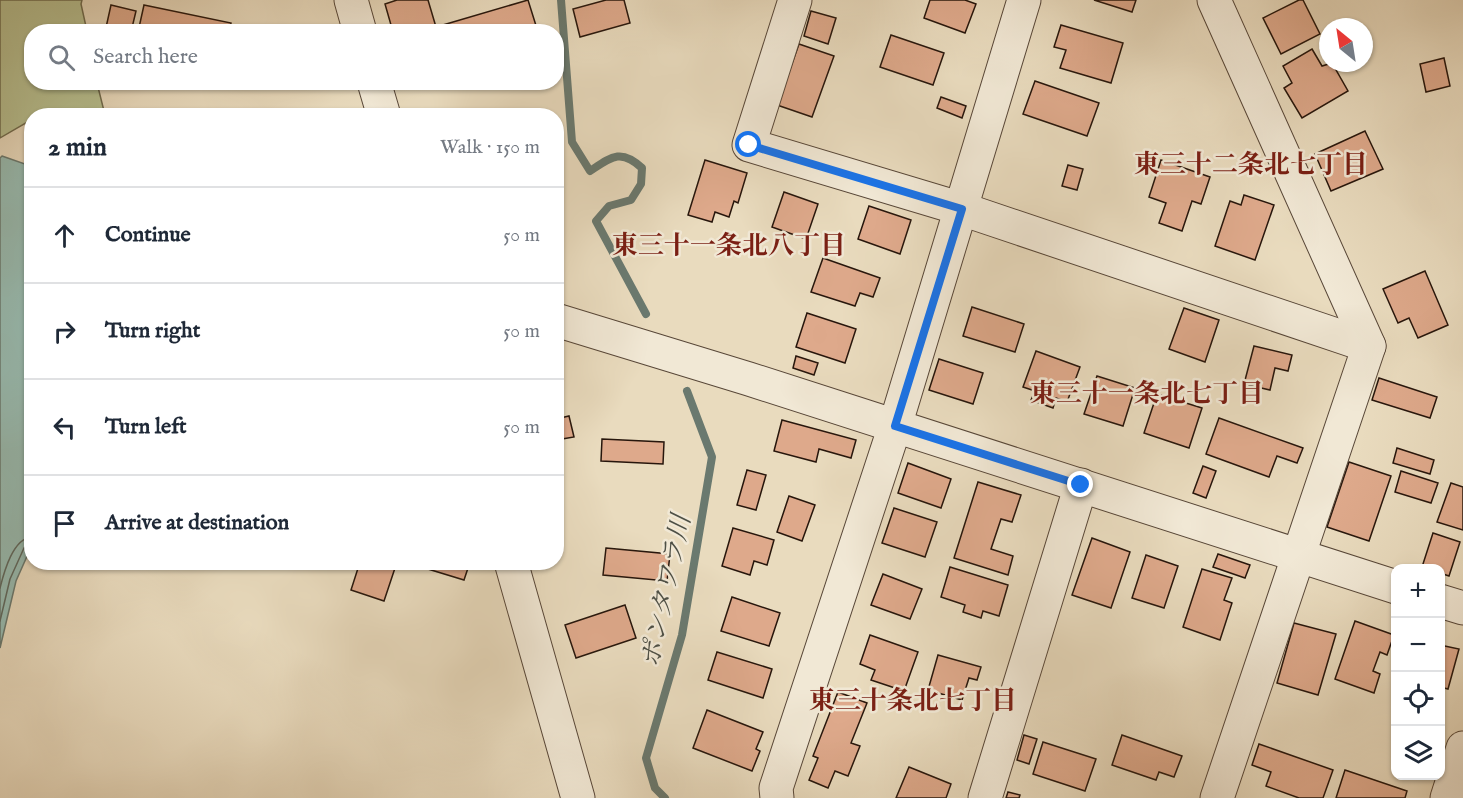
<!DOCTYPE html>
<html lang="en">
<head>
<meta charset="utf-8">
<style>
  :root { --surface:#fff; --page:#f6f6f7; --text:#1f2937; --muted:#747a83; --line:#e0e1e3 }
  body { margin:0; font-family:"IM FELL English","Noto Serif JP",serif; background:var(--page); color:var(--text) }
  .controls { position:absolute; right:18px; bottom:18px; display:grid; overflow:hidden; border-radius:12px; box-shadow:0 2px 4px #0004 }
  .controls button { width:54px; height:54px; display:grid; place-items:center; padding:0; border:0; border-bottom:2px solid var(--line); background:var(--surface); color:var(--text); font:30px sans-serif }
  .compass { position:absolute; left:1319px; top:18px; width:54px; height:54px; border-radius:50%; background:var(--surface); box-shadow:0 2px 4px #0004; rotate:330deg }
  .stop { position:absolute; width:18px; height:18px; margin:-14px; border:4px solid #1a73e8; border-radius:50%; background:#fff }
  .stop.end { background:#1a73e8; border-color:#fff; box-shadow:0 2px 6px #0008 }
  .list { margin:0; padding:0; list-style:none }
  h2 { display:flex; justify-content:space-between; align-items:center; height:78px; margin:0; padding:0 24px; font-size:26px }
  h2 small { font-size:20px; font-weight:400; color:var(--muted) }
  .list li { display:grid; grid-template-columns:39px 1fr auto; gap:18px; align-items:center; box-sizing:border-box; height:96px; padding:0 24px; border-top:2px solid var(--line) }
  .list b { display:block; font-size:22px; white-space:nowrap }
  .list em { font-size:20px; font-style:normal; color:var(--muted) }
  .icon { flex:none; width:33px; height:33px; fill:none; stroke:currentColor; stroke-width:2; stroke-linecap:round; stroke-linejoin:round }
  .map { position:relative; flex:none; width:1463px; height:798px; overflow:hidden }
  .search { position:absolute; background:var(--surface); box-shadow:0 2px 4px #0004; left:24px; top:24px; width:540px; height:66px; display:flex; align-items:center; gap:15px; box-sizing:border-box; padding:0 21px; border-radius:24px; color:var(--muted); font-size:22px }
  .panel { position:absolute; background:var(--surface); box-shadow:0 2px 4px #0004; left:24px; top:108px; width:540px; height:462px; border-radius:24px }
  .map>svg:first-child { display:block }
</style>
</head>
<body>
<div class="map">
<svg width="1463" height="798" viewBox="0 0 1463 798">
  <rect width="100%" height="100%" fill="#e9dbbe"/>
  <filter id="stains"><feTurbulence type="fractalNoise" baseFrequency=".00333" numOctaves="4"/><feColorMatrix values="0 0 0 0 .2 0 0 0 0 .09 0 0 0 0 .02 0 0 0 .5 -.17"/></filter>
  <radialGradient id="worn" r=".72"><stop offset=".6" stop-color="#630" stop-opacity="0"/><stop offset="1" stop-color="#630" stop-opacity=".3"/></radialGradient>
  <!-- green -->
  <polygon fill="#b7c091" stroke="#6f6b4e" stroke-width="1.5" points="0,0 82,0 81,4 87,31 32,32 32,82 97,83 105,115 32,116 31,120 0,138"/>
  <!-- water -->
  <polygon fill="#97bbb1" stroke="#6a796f" stroke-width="1.5" points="2,156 25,164 31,191 32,545 16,581 0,648 0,158"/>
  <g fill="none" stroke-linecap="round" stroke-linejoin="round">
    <!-- shore -->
    <g stroke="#5f685e" stroke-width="1.5">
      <path d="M0,588C4,572 13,538 32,537"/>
      <polyline points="0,621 10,579 24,548 32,544"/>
    </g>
    <!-- stream -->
    <g stroke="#6a796f" stroke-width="8">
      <path d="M561,0L572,142L590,171C611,157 621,148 642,168L641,184L631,200L609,206L596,221L646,314"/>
      <polyline points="665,798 655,788 646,758 682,635 712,457 687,391"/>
    </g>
  </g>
  <!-- building -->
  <g fill="#dea98b" stroke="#27160c" stroke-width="1.5">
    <polygon points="397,0 428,0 436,27 528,0 538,32 393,32 385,4"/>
    <polygon points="606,0 624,0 630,23 580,37 573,9"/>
    <polygon points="930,0 965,0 976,4 965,33 924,18"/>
    <polygon points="1094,0 1136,0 1132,12"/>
    <polygon points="1299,0 1303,0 1320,34 1281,54 1263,18"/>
    <polygon points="111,5 136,11 131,32 105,32"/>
    <polygon points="144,5 231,23 229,32 138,32"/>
    <polygon points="811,11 836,18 828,44 804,36"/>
    <polygon points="1061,25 1123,43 1111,83 1060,68 1066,50 1054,47"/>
    <polygon points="891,35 944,53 933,85 880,67"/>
    <polygon points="799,44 834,56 812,117 777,105"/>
    <polygon points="1312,49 1322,66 1332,63 1348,91 1302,118 1284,88 1292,83 1283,66"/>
    <polygon points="1444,58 1450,86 1426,92 1420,64"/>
    <polygon points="1035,81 1099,103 1087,136 1023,114"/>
    <polygon points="187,82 218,82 216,89"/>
    <polygon points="941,97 966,106 962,118 937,108"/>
    <polygon points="1365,131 1383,169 1331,191 1315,154"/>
    <polygon points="705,160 747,173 738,203 734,201 729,217 715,212 712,222 688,215"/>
    <polygon points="1161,160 1210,177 1201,204 1192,201 1182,231 1159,223 1166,203 1149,197"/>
    <polygon points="1068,165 1083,169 1077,190 1062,186"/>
    <polygon points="784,192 818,204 806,239 772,227"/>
    <polygon points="1244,195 1274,205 1255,260 1215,246 1230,201 1241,205"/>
    <polygon points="869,206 911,220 900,254 858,239"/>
    <polygon points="823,258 880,278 873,297 860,293 855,306 811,292"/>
    <polygon points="1425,271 1448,325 1418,338 1409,318 1398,323 1383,289"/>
    <polygon points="972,307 1024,324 1015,352 963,336"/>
    <polygon points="1184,308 1219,320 1205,362 1169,349"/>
    <polygon points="807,313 856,329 845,363 796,347"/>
    <polygon points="1254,346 1292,355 1288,371 1275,368 1270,390 1244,384"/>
    <polygon points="1036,351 1080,367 1067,402 1056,398 1053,408 1031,400 1035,391 1023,387"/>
    <polygon points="796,356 818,363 814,375 793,368"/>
    <polygon points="939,359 983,373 973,404 929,390"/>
    <polygon points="1097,376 1135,388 1123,426 1084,414"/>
    <polygon points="1379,378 1437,397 1430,418 1372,400"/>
    <polygon points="1157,394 1202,408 1189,448 1144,433"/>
    <polygon points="569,416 574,437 556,440 556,419"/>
    <polygon points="1219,418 1303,448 1297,463 1277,456 1269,477 1206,454"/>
    <polygon points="782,420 856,440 851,458 819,449 816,462 774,451"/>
    <polygon points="602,439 664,442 663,464 601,461"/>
    <polygon points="1397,448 1434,460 1430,474 1393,463"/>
    <polygon points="1349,462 1391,476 1369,541 1327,527"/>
    <polygon points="908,463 951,479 941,508 898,493"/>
    <polygon points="1203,466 1216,471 1206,498 1193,493"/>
    <polygon points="747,470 766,475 756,510 737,505"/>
    <polygon points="1401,471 1438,483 1431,503 1395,492"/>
    <polygon points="978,482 1021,495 1012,522 1001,519 991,549 1013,556 1008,575 954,558"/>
    <polygon points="1451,483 1463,487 1463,530 1437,522"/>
    <polygon points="789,496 815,505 802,541 777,532"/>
    <polygon points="894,508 937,522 925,557 882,543"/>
    <polygon points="733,528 774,540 767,565 754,561 750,575 722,566"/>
    <polygon points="1433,533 1460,542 1449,576 1440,573 1440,568 1422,567"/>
    <polygon points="1092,538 1130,552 1111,608 1072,595"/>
    <polygon points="606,548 670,554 667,581 603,575"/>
    <polygon points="1218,554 1250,565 1245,578 1213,567"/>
    <polygon points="1146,555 1178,566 1164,608 1132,598"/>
    <polygon points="360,562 397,562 384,601 351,590"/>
    <polygon points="405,562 470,562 464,580"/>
    <polygon points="950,567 1008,585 999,616 983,611 981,618 963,612 965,605 941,597"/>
    <polygon points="1202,569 1232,578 1224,600 1232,603 1220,640 1183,627"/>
    <polygon points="883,574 922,589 910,619 871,605"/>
    <polygon points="732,597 780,613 769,646 721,631"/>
    <polygon points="625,605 636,638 576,658 565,625"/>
    <polygon points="1355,621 1394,635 1387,655 1380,652 1373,671 1380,674 1374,693 1335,679"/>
    <polygon points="1294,623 1336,634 1318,695 1277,683"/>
    <polygon points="870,635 918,652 904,691 871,680 875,670 860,664"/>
    <polygon points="1440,645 1459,649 1448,689 1440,687"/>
    <polygon points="717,652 772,669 763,698 708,680"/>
    <polygon points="938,655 981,667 977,680 969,678 962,700 928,690"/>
    <polygon points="838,692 867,703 851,743 860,746 848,776 835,771 828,788 809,780 818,758 813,756"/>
    <polygon points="707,710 763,732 756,749 760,751 752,771 693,748"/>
    <polygon points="1024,735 1037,739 1029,764 1017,760"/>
    <polygon points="1122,735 1182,756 1174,777 1159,772 1156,780 1112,765"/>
    <polygon points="1043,742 1096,759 1085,791 1033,774"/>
    <polygon points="1259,744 1333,770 1323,798 1299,798 1266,786 1271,772 1252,765"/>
    <polygon points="909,767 951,784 946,798 896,798"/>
    <polygon points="1345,770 1407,791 1405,798 1336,798"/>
    <polygon points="1008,792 1020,795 1019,798 1006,798"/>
  </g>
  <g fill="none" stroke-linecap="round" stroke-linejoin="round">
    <!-- minor casing -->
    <g stroke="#584738" stroke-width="35">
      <g id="minor">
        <polyline points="795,0 749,145 962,209 1369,346"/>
        <polyline points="1214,0 1369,346 1217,798"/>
        <polyline points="556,320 749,379 1396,587"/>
        <polyline points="1440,601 1463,608"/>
        <polyline points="777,798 776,788 895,426 1024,0"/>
        <polyline points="985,798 1081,485"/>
        <polyline points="1447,798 1463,748"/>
      </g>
    </g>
    <!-- tertiary casing -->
    <g stroke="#584738" stroke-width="35">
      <g id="tertiary">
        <polyline points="351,0 360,32"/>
        <polyline points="374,82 384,116"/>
        <polyline points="511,562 578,798"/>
      </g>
    </g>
    <!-- minor -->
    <use href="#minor" stroke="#f1e8d5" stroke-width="33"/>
    <!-- tertiary -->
    <use href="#tertiary" stroke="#f1e8d5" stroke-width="33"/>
  </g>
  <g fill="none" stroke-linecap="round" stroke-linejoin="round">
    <!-- route -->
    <polyline stroke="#1a73e8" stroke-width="8" points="749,145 962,209 895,426 1081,485"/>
  </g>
  <g text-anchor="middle" stroke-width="5" stroke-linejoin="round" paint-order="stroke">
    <!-- neighbourhood labels -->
    <g font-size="26" font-weight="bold" fill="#7a1f14" stroke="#f1e8d5">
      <text x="1251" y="173">東三十二条北七丁目</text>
      <text x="729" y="254">東三十一条北八丁目</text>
      <text x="1147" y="402">東三十一条北七丁目</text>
      <text x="913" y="709">東三十条北七丁目</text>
    </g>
    <!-- water labels -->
    <g font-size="26" font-style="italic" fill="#4e5046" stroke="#f1e8d5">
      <text transform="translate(665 591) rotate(-78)" y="9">ポンタワラ川</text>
    </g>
  </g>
  <rect width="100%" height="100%" filter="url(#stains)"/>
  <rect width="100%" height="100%" fill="url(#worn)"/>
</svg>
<div class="controls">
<button>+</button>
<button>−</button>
<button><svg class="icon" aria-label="locate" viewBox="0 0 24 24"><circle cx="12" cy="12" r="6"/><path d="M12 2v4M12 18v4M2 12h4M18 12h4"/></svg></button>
<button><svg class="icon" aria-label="layers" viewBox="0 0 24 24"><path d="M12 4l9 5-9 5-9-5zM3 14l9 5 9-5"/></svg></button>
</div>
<svg class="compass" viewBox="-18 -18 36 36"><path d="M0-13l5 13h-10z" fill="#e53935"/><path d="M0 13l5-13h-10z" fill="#747a83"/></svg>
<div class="stop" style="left:749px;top:145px"></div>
<div class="stop end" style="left:1081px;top:485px"></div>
<div class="search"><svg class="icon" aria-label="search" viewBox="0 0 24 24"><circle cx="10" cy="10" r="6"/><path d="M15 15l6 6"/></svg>Search here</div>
<section class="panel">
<h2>2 min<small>Walk · 150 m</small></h2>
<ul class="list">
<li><svg class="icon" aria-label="ahead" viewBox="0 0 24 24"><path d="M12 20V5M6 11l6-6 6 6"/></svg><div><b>Continue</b></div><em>50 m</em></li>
<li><svg class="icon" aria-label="right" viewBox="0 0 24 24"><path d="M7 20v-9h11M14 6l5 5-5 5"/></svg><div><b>Turn right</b></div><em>50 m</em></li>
<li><svg class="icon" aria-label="left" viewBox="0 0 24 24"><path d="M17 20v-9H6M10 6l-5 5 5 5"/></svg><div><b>Turn left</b></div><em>50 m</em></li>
<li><svg class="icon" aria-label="arrive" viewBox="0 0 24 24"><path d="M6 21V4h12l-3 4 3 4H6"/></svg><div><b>Arrive at destination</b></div></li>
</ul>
</section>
</div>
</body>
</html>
